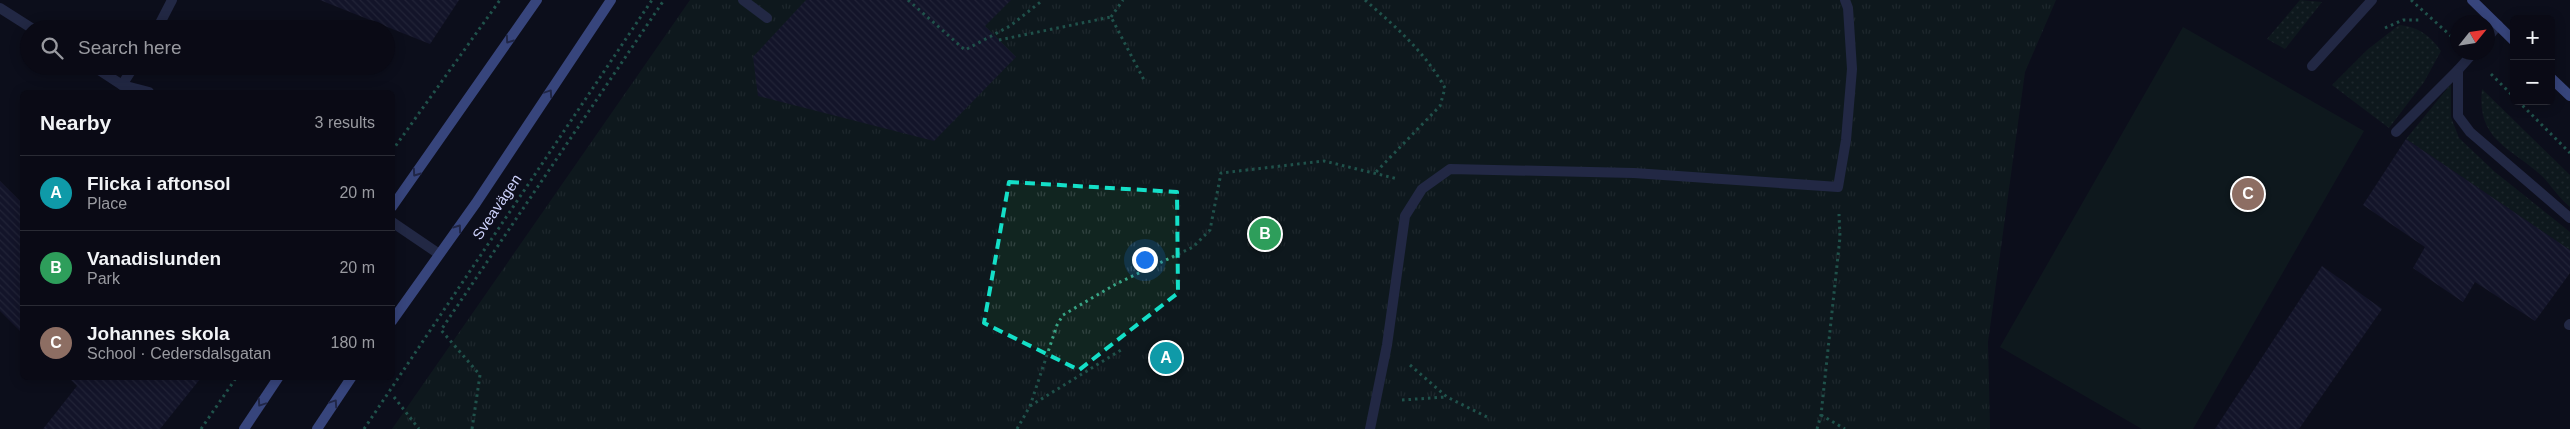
<!DOCTYPE html>
<html lang="en">
<head>
<meta charset="utf-8">
<style>
  :root { --surface:#0a0a15; --page:#13131e; --text:#f1f3f6; --muted:#999aa0; --line:#2a2b34; --accent:#14dfc7 }
  body { margin:0; font-family:Arial,sans-serif; background:var(--page); color:var(--text) }
  .controls { position:absolute; right:15px; top:15px; display:grid; overflow:hidden; border-radius:8px; box-shadow:0 2px 12px #0003 }
  .controls button { width:45px; height:45px; display:grid; place-items:center; padding:0; border:0; border-bottom:1px solid var(--line); background:var(--surface); color:var(--text); font:25px sans-serif }
  .compass { position:absolute; left:2450px; top:15px; width:45px; height:45px; border-radius:50%; background:var(--surface); box-shadow:0 2px 12px #0003; rotate:60deg }
  .you { position:absolute; left:1144px; top:259px; width:18px; height:18px; margin:-12px; border:4px solid #fff; border-radius:50%; background:#1a73e8; box-shadow:0 0 0 8px #1a73e833 }
  .badge { display:grid; place-items:center; width:32px; height:32px; border-radius:50%; background:var(--accent); color:#fff; font-size:16px; font-weight:700 }
  .pin { position:absolute; translate:-50% -50%; border:2px solid #fff; box-shadow:0 1px 5px #0006 }
  .list { margin:0; padding:0; list-style:none }
  h2 { display:flex; justify-content:space-between; align-items:center; height:65px; margin:0; padding:0 20px; font-size:21px }
  h2 small { font-size:16px; font-weight:400; color:var(--muted) }
  .list li { display:grid; grid-template-columns:32px 1fr auto; gap:15px; align-items:center; box-sizing:border-box; height:75px; padding:0 20px; border-top:1px solid var(--line) }
  .list b { display:block; font-size:19px; white-space:nowrap }
  .list p { margin:0; font-size:16px; white-space:nowrap; color:var(--muted) }
  .list em { font-size:16px; font-style:normal; color:var(--muted) }
  .icon { flex:none; width:28px; height:28px; fill:none; stroke:currentColor; stroke-width:2; stroke-linecap:round; stroke-linejoin:round }
  .map { position:relative; flex:none; width:2570px; height:429px; overflow:hidden }
  .search { position:absolute; background:var(--surface); box-shadow:0 2px 12px #0003; left:20px; top:20px; width:375px; height:55px; display:flex; align-items:center; gap:12px; box-sizing:border-box; padding:0 18px; border-radius:28px; color:var(--muted); font-size:19px }
  .panel { position:absolute; background:var(--surface); box-shadow:0 2px 12px #0003; left:20px; top:90px; width:375px; height:290px; border-radius:8px }
  .map>svg:first-child { display:block }
</style>
</head>
<body>
<div class="map">
<svg width="2570" height="429" viewBox="0 0 2570 429">
  <defs>
    <pattern id="grass-dots" width="8" height="8" patternUnits="userSpaceOnUse" patternTransform="scale(1.25)"><rect width="8" height="8" fill="#112520"/><path d="M2 2h.1M6 6h.1" fill="none" stroke="#324441" stroke-width="1.8" stroke-linecap="round"/></pattern>
    <pattern id="park-tufts" width="24" height="20" patternUnits="userSpaceOnUse" patternTransform="scale(1.25)"><rect width="24" height="20" fill="#112520"/><path d="M3 7l-1-3M5 7V3M7 7l1-3M15 17l-1-3M17 17v-4M19 17l1-3" fill="none" stroke="#324441"/></pattern>
    <pattern id="building-back-hatch" width="6" height="6" patternUnits="userSpaceOnUse" patternTransform="scale(1.25)"><rect width="6" height="6" fill="#1b1c3b"/><path d="M-1 5l2 2M0 0l6 6M5-1l2 2" fill="none" stroke="#3b3c58"/></pattern>
  </defs>
  <rect width="100%" height="100%" fill="#0d0e1c"/>
  <!-- grass -->
  <g fill="url(#grass-dots)">
    <polygon points="2300,0 2322,2 2285,49 2267,39"/>
    <path d="M2399,25C2419,27 2429,35 2441,51L2424,82L2389,128L2332,85L2367,50Z"/>
    <polygon points="2451,84 2451,117 2459,138 2495,172 2570,232 2570,250 2406,139"/>
    <path d="M2482,89L2570,175V207C2560,199 2553,188 2544,178C2513,148 2476,142 2482,89Z"/>
  </g>
  <!-- park -->
  <polygon fill="url(#park-tufts)" points="690,0 2056,0 2025,72 1988,342 1990,429 392,429"/>
  <!-- pitch -->
  <polygon fill="#112520" points="2183,27 2364,131 2193,429 2142,429 2000,347"/>
  <!-- building -->
  <g fill="url(#building-back-hatch)">
    <polygon points="320,0 459,0 430,44"/>
    <polygon points="806,0 1011,0 985,26 1016,57 934,141 758,96 753,57"/>
    <polygon points="2406,139 2570,250 2570,273 2535,321 2475,282 2463,302 2413,268 2425,247 2363,205"/>
    <polygon points="0,181 22,203 22,333 0,311"/>
    <polygon points="2322,266 2382,309 2299,429 2215,429"/>
    <polygon points="69,378 199,378 200,379 160,429 43,429 77,386"/>
  </g>
  <g fill="none" stroke-linecap="round" stroke-linejoin="round">
    <!-- path -->
    <g stroke="#37a485" stroke-width="3" stroke-dasharray="2.5 4" stroke-linecap="butt">
      <polyline points="908,0 965,50 1010,26 1043,0"/>
      <path d="M1365,0C1396,27 1425,52 1445,88L1440,106L1375,173"/>
      <polyline points="2411,0 2451,36"/>
      <polyline points="1111,17 1123,0"/>
      <polyline points="2385,28 2403,20 2420,20"/>
      <polyline points="999,40 1111,17 1144,80"/>
      <polyline points="2491,74 2514,97"/>
      <polyline points="2518,101 2570,153"/>
      <polyline points="392,151 500,0"/>
      <polyline points="1410,365 1447,397 1487,417"/>
      <polyline points="394,397 419,429"/>
      <polyline points="1402,400 1446,397"/>
      <polyline points="1030,406 1121,350"/>
      <polyline points="1821,415 1845,429"/>
      <polyline points="201,429 236,378"/>
      <polyline points="364,429 652,0"/>
      <polyline points="472,429 480,375 441,330 664,0"/>
      <polyline points="1017,429 1030,406 1057,325 1063,315 1116,284 1193,247 1210,230 1221,173 1324,161 1398,179"/>
      <polyline points="1817,429 1821,415 1840,237 1839,214"/>
    </g>
    <!-- lane -->
    <g stroke="#3c4777" stroke-width="10">
      <polyline points="743,0 767,18"/>
      <polyline points="157,29 172,0"/>
      <polyline points="2488,37 2498,25"/>
      <polyline points="2474,52 2458,70 2458,116 2470,132 2570,218"/>
      <polyline points="2312,66 2372,0"/>
      <polyline points="122,85 134,66"/>
      <polyline points="2396,132 2458,70"/>
      <polyline points="2569,325 2570,324"/>
      <polyline points="1370,429 1387,345 1405,216 1422,189 1450,169 1634,173 1838,187 1846,140 1852,69 1848,8 1845,0"/>
    </g>
    <!-- street -->
    <g stroke="#3c4777" stroke-width="10">
      <polyline points="0,8 33,29"/>
      <polyline points="93,66 122,85 149,92"/>
      <polyline points="392,222 439,254"/>
    </g>
    <!-- secondary -->
    <g stroke="#6c87f2" stroke-width="10">
      <polyline points="2472,0 2514,41"/>
      <polyline points="2551,78 2570,96"/>
      <polyline points="392,207 537,0"/>
      <polyline points="392,321 476,203 611,0"/>
      <polyline points="244,429 278,378"/>
      <polyline points="317,429 351,378"/>
    </g>
  </g>
  <!-- one-way arrows -->
  <defs><path id="oneway-chevron" d="M-2-3.5L2.5 0L-2 3.5" fill="none" stroke-width="1.6" stroke-linecap="round" stroke-linejoin="round" transform="scale(1.25)"/></defs>
  <g stroke="#38447c">
    <use href="#oneway-chevron" transform="translate(509 40) rotate(125)"/>
    <use href="#oneway-chevron" transform="translate(549 93) rotate(-56)"/>
    <use href="#oneway-chevron" transform="translate(416 173) rotate(125)"/>
    <use href="#oneway-chevron" transform="translate(458 228) rotate(-54)"/>
    <use href="#oneway-chevron" transform="translate(261 403) rotate(124)"/>
    <use href="#oneway-chevron" transform="translate(334 403) rotate(-56)"/>
  </g>
  <!-- marked area -->
  <path d="M0 0H2570V429H0ZM1009,182L1177,192L1178,293L1079,370L984,323Z" fill="#0d0e1c" fill-opacity=".55" fill-rule="evenodd"/>
  <path fill="none" stroke="#14dfc7" stroke-width="4" stroke-dasharray="10 6" stroke-linejoin="round" d="M1009,182L1177,192L1178,293L1079,370L984,323Z"/>
  <g text-anchor="middle" stroke-width="4" stroke-linejoin="round" paint-order="stroke">
    <!-- street labels -->
    <g font-size="15" fill="#cdd2fb" stroke="#0d0e1c">
      <text transform="translate(497 207) rotate(-56)" y="5">Sveavägen</text>
    </g>
  </g>
</svg>
<div class="controls">
<button>+</button>
<button>−</button>
</div>
<svg class="compass" viewBox="-18 -18 36 36"><path d="M0-13l5 13h-10z" fill="#e53935"/><path d="M0 13l5-13h-10z" fill="#999aa0"/></svg>
<div class="you"></div>
<div class="pin badge" style="left:1166px;top:358px;background:#0f9aa8">A</div>
<div class="pin badge" style="left:1265px;top:234px;background:#2e9e5b">B</div>
<div class="pin badge" style="left:2248px;top:194px;background:#8d6e63">C</div>
<div class="search"><svg class="icon" aria-label="search" viewBox="0 0 24 24"><circle cx="10" cy="10" r="6"/><path d="M15 15l6 6"/></svg>Search here</div>
<section class="panel">
<h2>Nearby<small>3 results</small></h2>
<ul class="list">
<li><span class="badge" style="background:#0f9aa8">A</span><div><b>Flicka i aftonsol</b><p>Place</p></div><em>20 m</em></li>
<li><span class="badge" style="background:#2e9e5b">B</span><div><b>Vanadislunden</b><p>Park</p></div><em>20 m</em></li>
<li><span class="badge" style="background:#8d6e63">C</span><div><b>Johannes skola</b><p>School · Cedersdalsgatan</p></div><em>180 m</em></li>
</ul>
</section>
</div>
</body>
</html>
